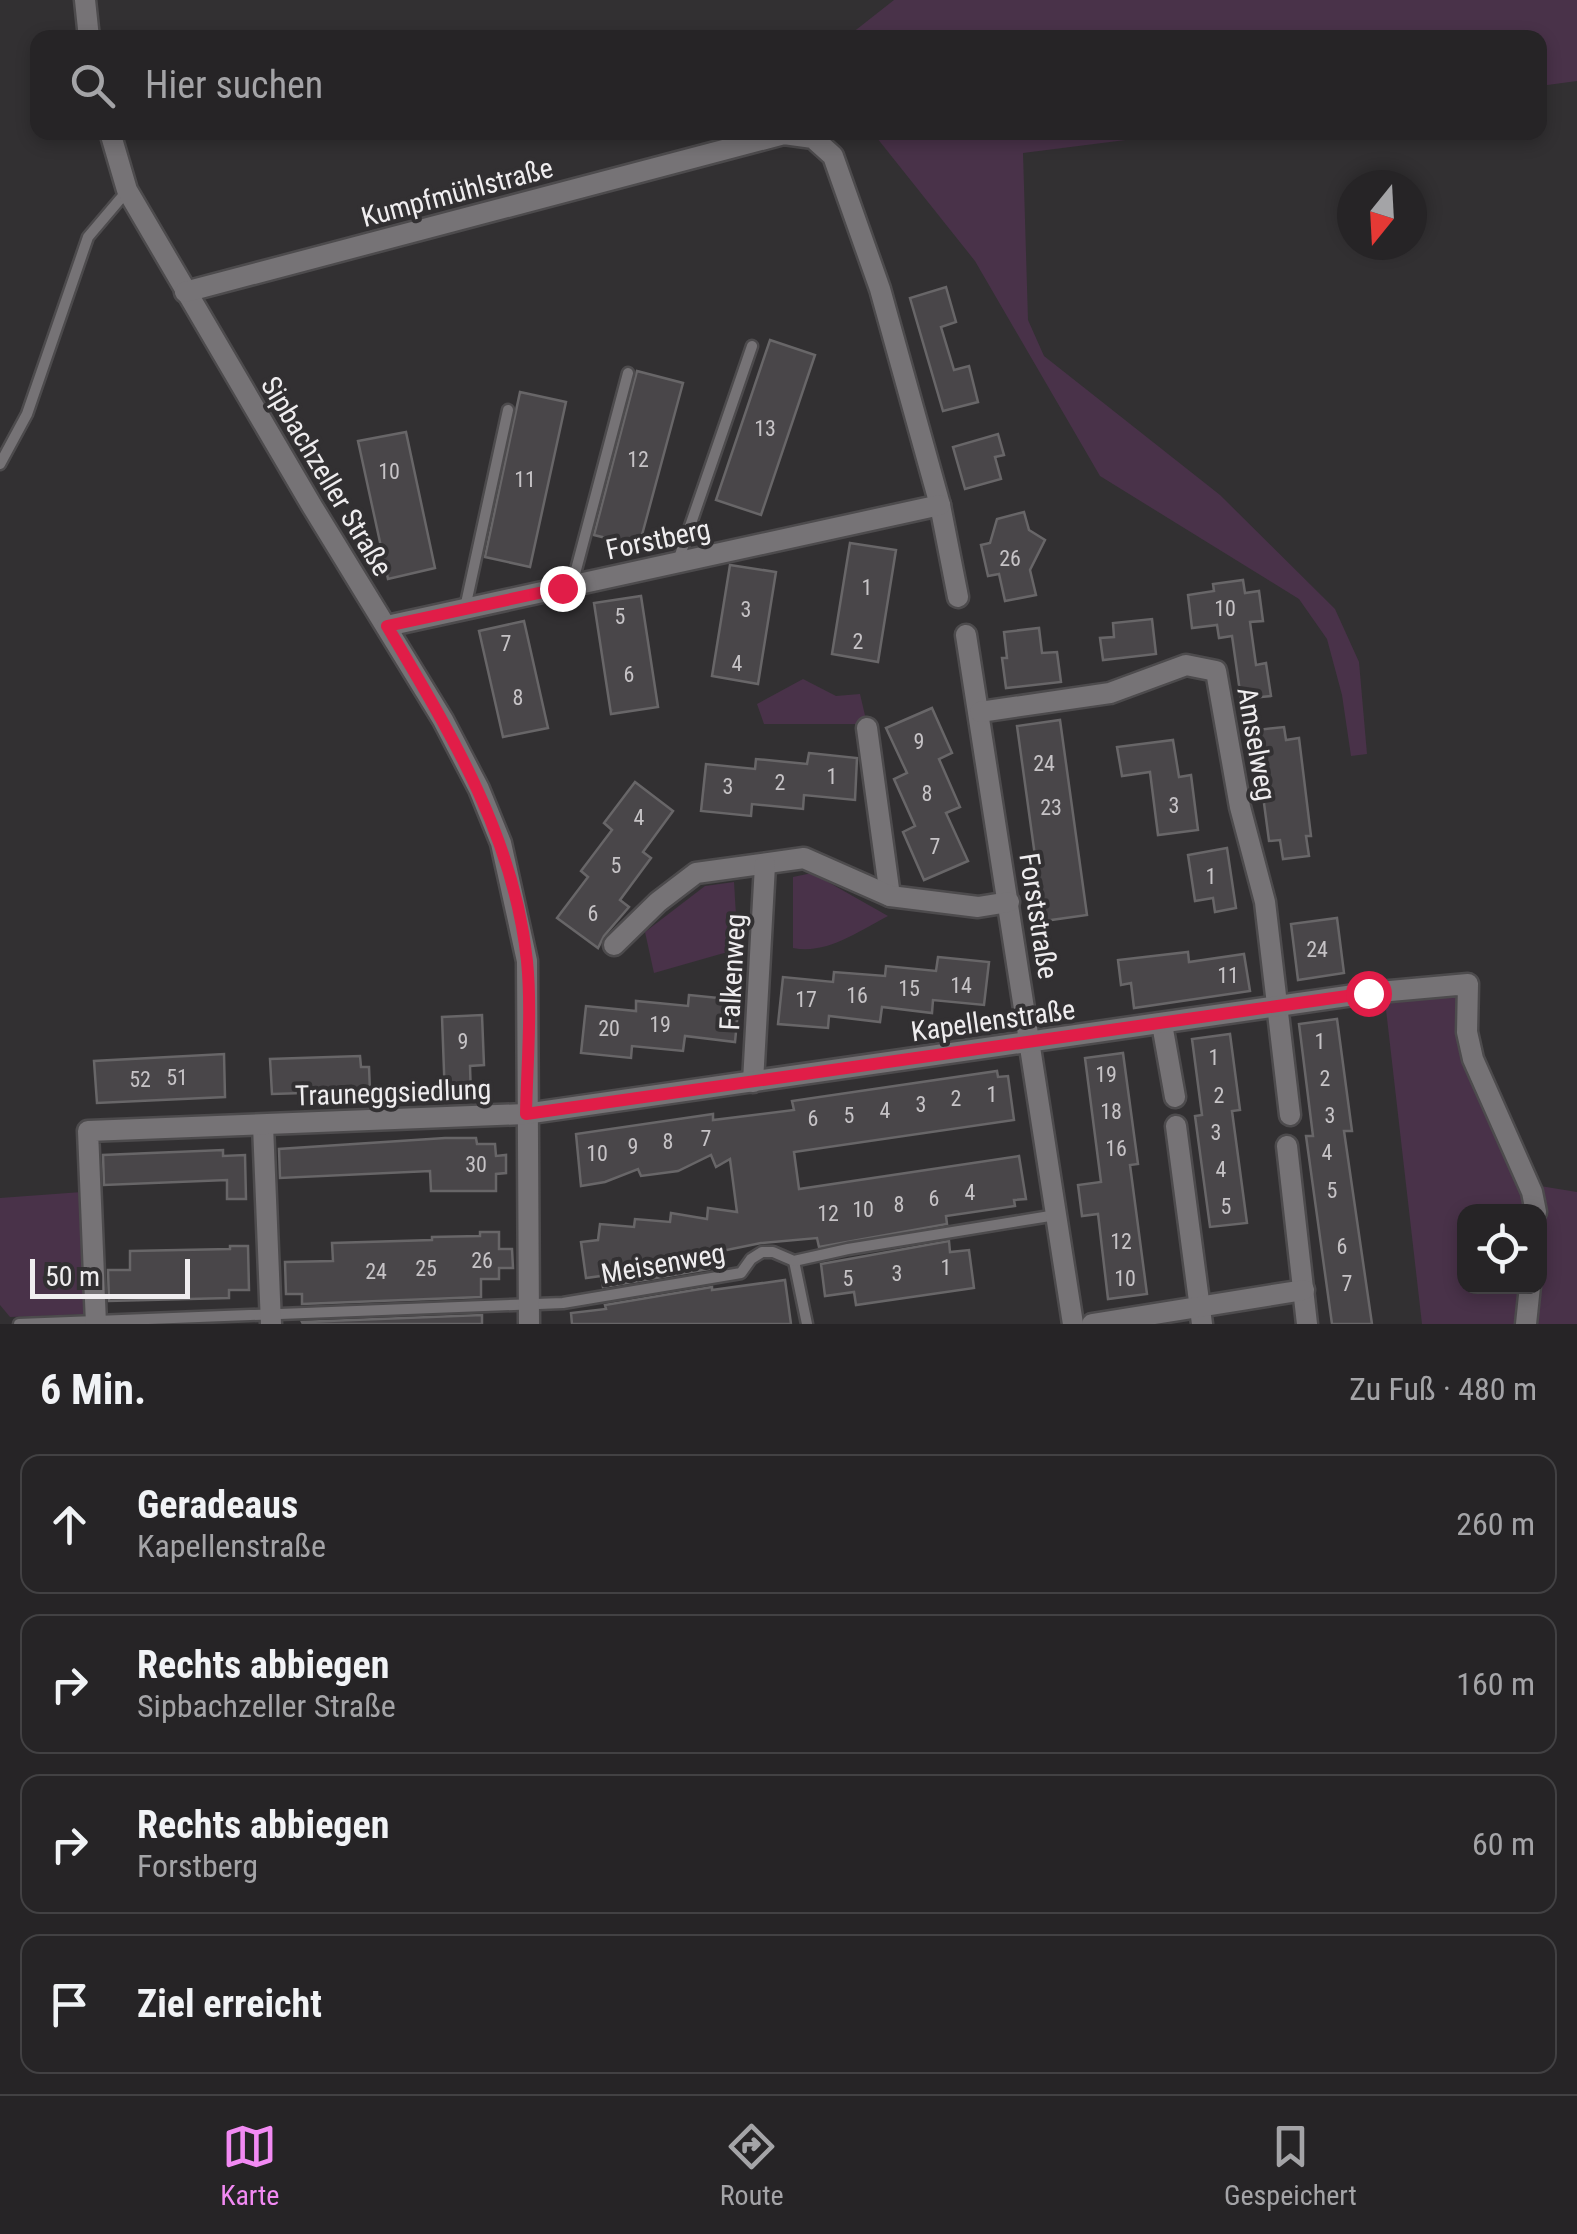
<!DOCTYPE html>
<html lang="de">
<head>
<meta charset="utf-8">
<style>
  :root { --surface:#262426; --page:#323032; --text:#f1f3f6; --muted:#a4a4a7; --line:#424143; --accent:#f28af3 }
  body { margin:0; font-family:"Roboto Condensed",sans-serif; background:var(--page); color:var(--text) }
  .controls { position:absolute; right:30px; bottom:30px; display:grid; overflow:hidden; border-radius:20px; box-shadow:0 5px 15px #0003 }
  .controls button { width:90px; height:90px; display:grid; place-items:center; padding:0; border:0; border-bottom:2px solid var(--line); background:var(--surface); color:var(--text); font:50px sans-serif }
  .compass { position:absolute; left:1337px; top:170px; width:90px; height:90px; border-radius:50%; background:var(--surface); box-shadow:0 5px 15px #0003; rotate:198deg }
  .scale { position:absolute; left:30px; bottom:25px; width:160px; box-sizing:border-box; padding-left:10px; border:5px solid #efedef; border-top:0; font-size:28px; line-height:35px; white-space:nowrap; color:#efedef; -webkit-text-stroke:8px #323032; paint-order:stroke }
  .stop { position:absolute; width:30px; height:30px; margin:-22px; border:8px solid #e11d48; border-radius:50%; background:#fff }
  .stop.end { background:#e11d48; border-color:#fff; box-shadow:0 2px 10px #0008 }
  .list { margin:0; padding:0; list-style:none }
  h2 { display:flex; justify-content:space-between; align-items:center; height:130px; margin:0; padding:0 40px; font-size:42px }
  h2 small { font-size:32px; font-weight:400; color:var(--muted) }
  .list li { display:grid; grid-template-columns:65px 1fr auto; gap:30px; align-items:center; box-sizing:border-box; height:140px; margin:0 20px 20px; padding:0 20px; border:2px solid var(--line); border-radius:20px }
  .list b { display:block; font-size:38px; white-space:nowrap }
  .list p { margin:0; font-size:32px; white-space:nowrap; color:var(--muted) }
  .list em { font-size:32px; font-style:normal; color:var(--muted) }
  .icon { flex:none; width:55px; height:55px; fill:none; stroke:currentColor; stroke-width:2; stroke-linecap:round; stroke-linejoin:round }
  .map { position:relative; flex:none; width:1577px; height:1324px; overflow:hidden }
  .search { position:absolute; background:var(--surface); box-shadow:0 5px 15px #0003; left:30px; right:30px; top:30px; height:110px; display:flex; align-items:center; gap:25px; box-sizing:border-box; padding:0 35px; border-radius:20px; color:var(--muted); font-size:38px }
  .sheet { height:770px; background:var(--surface) }
  nav { display:flex; justify-content:space-around; align-items:center; box-sizing:border-box; height:140px; border-top:2px solid var(--line); background:var(--surface); font-size:28px; color:var(--muted) }
  nav a { display:grid; justify-items:center; gap:5px }
  nav .on { color:var(--accent) }
  .map>svg:first-child { display:block }
</style>
</head>
<body>
<div class="map">
<svg width="1577" height="1324" viewBox="0 0 1577 1324">
  <rect width="100%" height="100%" fill="#323032"/>
  <!-- green -->
  <g fill="#493249" fill-rule="evenodd">
    <polygon points="894,0 1577,0 1577,81 1540,86 1540,38 847,37"/>
    <polygon points="873,133 1181,133 1023,153 1028,320 1044,356 1220,495 1335,609 1359,662 1367,754 1351,756 1342,695 1327,639 1299,599 1100,476 975,261"/>
    <polygon points="803,679 836,696 860,694 867,724 764,724 757,704"/>
    <path d="M812,873L888,916C859,931 826,955 793,948V877Z"/>
    <polygon points="734,882 738,949 654,973 645,932 705,886"/>
    <path d="M1468,984L1467,1032L1528,1184L1577,1192V1324H1422L1384,992ZM1464,1212H1540V1286H1464Z"/>
    <polygon points="82,1192 88,1314 10,1317 0,1305 0,1198"/>
  </g>
  <!-- building -->
  <g fill="#494649" stroke="#686668" stroke-width="2.5">
    <polygon points="946,287 956,322 941,327 954,370 969,366 978,402 943,411 910,298"/>
    <polygon points="770,340 815,355 761,515 716,500"/>
    <polygon points="637,371 683,383 639,546 594,535"/>
    <polygon points="520,392 566,402 530,567 485,557"/>
    <polygon points="406,432 435,568 388,579 358,441"/>
    <polygon points="998,434 1004,455 995,457 1001,479 965,489 953,447"/>
    <polygon points="1024,512 1029,530 1045,540 1030,570 1036,595 1005,601 999,574 988,576 981,545 990,543 997,519"/>
    <polygon points="850,543 896,550 878,662 832,654"/>
    <polygon points="730,565 776,572 758,684 712,676"/>
    <polygon points="1243,580 1245,593 1259,591 1263,621 1250,622 1256,665 1266,663 1271,696 1241,699 1232,636 1219,638 1217,625 1192,628 1188,595 1214,591 1213,584"/>
    <polygon points="641,596 658,707 611,714 594,603"/>
    <polygon points="1152,619 1156,654 1103,660 1100,638 1114,637 1113,623"/>
    <polygon points="524,621 548,728 503,737 479,631"/>
    <polygon points="1039,628 1042,653 1057,652 1061,682 1006,688 1002,658 1007,658 1004,632"/>
    <polygon points="932,708 952,753 939,759 960,807 946,813 968,861 924,880 903,832 915,826 894,779 907,773 886,728"/>
    <polygon points="1060,720 1087,915 1044,921 1017,726"/>
    <polygon points="1284,727 1286,740 1299,738 1311,836 1306,836 1309,856 1283,859 1280,840 1269,841 1260,773 1254,773 1248,731"/>
    <polygon points="1173,740 1179,777 1191,775 1198,830 1158,835 1150,772 1122,776 1117,747"/>
    <polygon points="809,753 857,758 855,800 804,795 803,809 752,804 751,816 701,811 706,764 755,769 756,759 807,764"/>
    <polygon points="635,782 673,811 643,852 651,858 620,900 629,907 604,936 598,948 557,918 588,877 581,871 612,830 604,823"/>
    <polygon points="1227,848 1236,908 1215,912 1213,898 1195,901 1188,855"/>
    <polygon points="1337,918 1344,973 1298,980 1291,924"/>
    <polygon points="1188,952 1189,962 1244,954 1250,991 1134,1008 1131,983 1121,985 1118,960"/>
    <polygon points="938,957 989,962 984,1005 933,1000 932,1013 882,1007 880,1022 829,1016 828,1028 778,1024 783,977 833,982 834,972 885,976 886,966 936,971"/>
    <polygon points="689,995 739,1000 735,1042 685,1036 683,1051 632,1046 631,1058 581,1053 586,1006 636,1011 636,1001 688,1006"/>
    <polygon points="482,1015 484,1065 470,1066 471,1097 445,1098 442,1017"/>
    <polygon points="1337,1019 1352,1131 1344,1131 1372,1324 1332,1324 1306,1136 1313,1136 1299,1024"/>
    <polygon points="1230,1034 1240,1110 1232,1111 1247,1223 1210,1227 1195,1116 1202,1115 1192,1039"/>
    <polygon points="1123,1053 1138,1164 1130,1165 1147,1294 1108,1299 1098,1214 1082,1216 1078,1185 1101,1182 1085,1058"/>
    <polygon points="224,1054 225,1097 97,1103 94,1061"/>
    <polygon points="360,1056 361,1067 369,1067 370,1091 272,1094 270,1059"/>
    <polygon points="997,1071 998,1077 1008,1076 1014,1120 794,1152 799,1189 1019,1156 1026,1199 1014,1200 1015,1206 946,1216 947,1224 819,1247 817,1238 761,1243 707,1254 709,1269 603,1287 601,1276 586,1278 581,1242 598,1240 600,1224 634,1227 635,1219 670,1222 671,1213 707,1219 708,1208 737,1212 730,1159 716,1167 711,1155 678,1171 641,1176 638,1169 605,1182 581,1186 576,1134 713,1114 713,1120 794,1110 792,1101"/>
    <polygon points="445,1138 476,1138 477,1144 495,1144 496,1156 506,1155 506,1173 496,1174 496,1191 431,1191 430,1171 280,1178 279,1149"/>
    <polygon points="223,1150 223,1156 245,1155 246,1199 227,1199 227,1180 104,1185 103,1155"/>
    <polygon points="480,1232 499,1232 499,1249 512,1249 513,1268 499,1268 499,1279 481,1279 481,1297 302,1304 302,1294 286,1294 285,1262 333,1261 332,1243 432,1240 432,1237 480,1236"/>
    <polygon points="949,1241 950,1252 969,1250 974,1288 856,1305 854,1292 825,1296 821,1264"/>
    <polygon points="230,1246 248,1246 249,1290 229,1290 229,1298 109,1301 108,1270 130,1270 130,1251 230,1249"/>
    <polygon points="785,1280 791,1324 572,1324 571,1313 606,1309 605,1305 712,1287 712,1290"/>
    <polygon points="482,1315 482,1324 303,1324 302,1322"/>
  </g>
  <g fill="none" stroke-linecap="round" stroke-linejoin="round">
    <!-- service casing -->
    <g stroke="#4d4b4d" stroke-width="15">
      <g id="service">
        <polyline points="0,464 27,414 88,237 127,191"/>
        <polyline points="678,561 752,346"/>
        <polyline points="572,585 628,373"/>
        <polyline points="465,608 508,410"/>
        <polyline points="794,1261 807,1324"/>
        <polyline points="19,1324 563,1303 741,1273 751,1259 762,1252 773,1252 794,1261 848,1249 1056,1215"/>
      </g>
    </g>
    <!-- minor casing -->
    <g stroke="#4d4b4d" stroke-width="25">
      <g id="minor">
        <polyline points="85,0 89,38"/>
        <polyline points="110,132 127,190 312,506 443,720 479,789 501,843 527,961 529,1324"/>
        <polyline points="185,292 784,134 813,138 833,156 880,289 940,505 958,597"/>
        <polyline points="387,626 940,505"/>
        <polyline points="966,635 1073,1324"/>
        <polyline points="980,712 1110,693 1186,665 1216,671 1240,807 1265,902 1290,1115"/>
        <polyline points="867,728 890,896"/>
        <polyline points="614,945 658,902 696,873 804,858 890,896 978,907 1009,902"/>
        <polyline points="1162,1024 1175,1097"/>
        <polyline points="753,1082 765,865"/>
        <polyline points="263,1125 271,1324"/>
        <polyline points="1176,1126 1202,1324"/>
        <polyline points="1287,1146 1307,1324"/>
        <polyline points="96,1324 88,1131 525,1114 1368,993 1468,984 1467,1032 1473,1059 1532,1192 1536,1212"/>
        <polyline points="1092,1324 1304,1290"/>
        <polyline points="1526,1324 1530,1286"/>
      </g>
    </g>
    <!-- service -->
    <use href="#service" stroke="#767376" stroke-width="10"/>
    <!-- minor -->
    <use href="#minor" stroke="#767376" stroke-width="20"/>
  </g>
  <g fill="none" stroke-linecap="round" stroke-linejoin="round">
    <!-- route -->
    <path stroke="#e11d48" stroke-width="12" d="M562,588L387,626C450,732 514,836 527,961C532,1012 527,1064 526,1114L1368,993"/>
  </g>
  <g text-anchor="middle" stroke-width="8" stroke-linejoin="round" paint-order="stroke">
    <!-- number labels -->
    <g font-size="22" fill="#c6c3c6">
      <text x="765" y="436">13</text>
      <text x="638" y="467">12</text>
      <text x="389" y="479">10</text>
      <text x="525" y="487">11</text>
      <text x="1010" y="566">26</text>
      <text x="867" y="595">1</text>
      <text x="1225" y="616">10</text>
      <text x="746" y="617">3</text>
      <text x="620" y="624">5</text>
      <text x="858" y="649">2</text>
      <text x="506" y="651">7</text>
      <text x="737" y="671">4</text>
      <text x="629" y="682">6</text>
      <text x="518" y="705">8</text>
      <text x="919" y="749">9</text>
      <text x="1044" y="771">24</text>
      <text x="832" y="784">1</text>
      <text x="780" y="790">2</text>
      <text x="728" y="794">3</text>
      <text x="927" y="801">8</text>
      <text x="1174" y="813">3</text>
      <text x="1051" y="815">23</text>
      <text x="639" y="825">4</text>
      <text x="935" y="854">7</text>
      <text x="616" y="873">5</text>
      <text x="1211" y="884">1</text>
      <text x="593" y="921">6</text>
      <text x="1317" y="957">24</text>
      <text x="1228" y="983">11</text>
      <text x="961" y="993">14</text>
      <text x="909" y="996">15</text>
      <text x="857" y="1003">16</text>
      <text x="806" y="1007">17</text>
      <text x="660" y="1032">19</text>
      <text x="609" y="1036">20</text>
      <text x="463" y="1049">9</text>
      <text x="1320" y="1049">1</text>
      <text x="1214" y="1065">1</text>
      <text x="1106" y="1082">19</text>
      <text x="177" y="1085">51</text>
      <text x="1325" y="1086">2</text>
      <text x="140" y="1087">52</text>
      <text x="992" y="1102">1</text>
      <text x="1219" y="1103">2</text>
      <text x="956" y="1106">2</text>
      <text x="921" y="1112">3</text>
      <text x="885" y="1118">4</text>
      <text x="1111" y="1119">18</text>
      <text x="849" y="1123">5</text>
      <text x="1330" y="1123">3</text>
      <text x="813" y="1126">6</text>
      <text x="1216" y="1140">3</text>
      <text x="706" y="1146">7</text>
      <text x="668" y="1149">8</text>
      <text x="633" y="1154">9</text>
      <text x="1116" y="1156">16</text>
      <text x="1327" y="1160">4</text>
      <text x="597" y="1161">10</text>
      <text x="476" y="1172">30</text>
      <text x="1221" y="1177">4</text>
      <text x="1332" y="1198">5</text>
      <text x="970" y="1200">4</text>
      <text x="934" y="1206">6</text>
      <text x="899" y="1212">8</text>
      <text x="1226" y="1214">5</text>
      <text x="863" y="1217">10</text>
      <text x="828" y="1221">12</text>
      <text x="1121" y="1249">12</text>
      <text x="1342" y="1254">6</text>
      <text x="482" y="1268">26</text>
      <text x="946" y="1275">1</text>
      <text x="426" y="1276">25</text>
      <text x="376" y="1279">24</text>
      <text x="897" y="1281">3</text>
      <text x="848" y="1286">5</text>
      <text x="1125" y="1286">10</text>
      <text x="1347" y="1291">7</text>
    </g>
    <!-- street labels -->
    <g font-size="28" fill="#efedef" stroke="#323032">
      <text transform="translate(457 192) rotate(-15)" y="10">Kumpfmühlstraße</text>
      <text transform="translate(327 476) rotate(59)" y="10">Sipbachzeller Straße</text>
      <text transform="translate(658 539) rotate(-12)" y="10">Forstberg</text>
      <text transform="translate(1257 744) rotate(80)" y="10">Amselweg</text>
      <text transform="translate(1039 916) rotate(81)" y="10">Forststraße</text>
      <text transform="translate(732 972) rotate(-87)" y="10">Falkenweg</text>
      <text transform="translate(993 1020) rotate(-8)" y="10">Kapellenstraße</text>
      <text transform="translate(393 1092) rotate(-2)" y="10">Trauneggsiedlung</text>
      <text transform="translate(663 1263) rotate(-10)" y="10">Meisenweg</text>
    </g>
  </g>
</svg>
<div class="controls">
<button><svg class="icon" aria-label="locate" viewBox="0 0 24 24"><circle cx="12" cy="12" r="6"/><path d="M12 2v4M12 18v4M2 12h4M18 12h4"/></svg></button>
</div>
<svg class="compass" viewBox="-18 -18 36 36"><path d="M0-13l5 13h-10z" fill="#e53935"/><path d="M0 13l5-13h-10z" fill="#a4a4a7"/></svg>
<div class="scale">50 m</div>
<div class="stop" style="left:1368px;top:993px"></div>
<div class="stop end" style="left:562px;top:588px"></div>
<div class="search"><svg class="icon" aria-label="search" viewBox="0 0 24 24"><circle cx="10" cy="10" r="6"/><path d="M15 15l6 6"/></svg>Hier suchen</div>
</div>
<section class="sheet">
<h2>6 Min.<small>Zu Fuß · 480 m</small></h2>
<ul class="list">
<li><svg class="icon" aria-label="ahead" viewBox="0 0 24 24"><path d="M12 20V5M6 11l6-6 6 6"/></svg><div><b>Geradeaus</b><p>Kapellenstraße</p></div><em>260 m</em></li>
<li><svg class="icon" aria-label="right" viewBox="0 0 24 24"><path d="M7 20v-9h11M14 6l5 5-5 5"/></svg><div><b>Rechts abbiegen</b><p>Sipbachzeller Straße</p></div><em>160 m</em></li>
<li><svg class="icon" aria-label="right" viewBox="0 0 24 24"><path d="M7 20v-9h11M14 6l5 5-5 5"/></svg><div><b>Rechts abbiegen</b><p>Forstberg</p></div><em>60 m</em></li>
<li><svg class="icon" aria-label="arrive" viewBox="0 0 24 24"><path d="M6 21V4h12l-3 4 3 4H6"/></svg><div><b>Ziel erreicht</b></div></li>
</ul>
</section>
<nav>
<a class="on"><svg class="icon" aria-label="map" viewBox="0 0 24 24"><path d="M3 6l6-2 6 2 6-2v14l-6 2-6-2-6 2zM9 4v14M15 6v14"/></svg>Karte</a>
<a><svg class="icon" aria-label="directions" viewBox="0 0 24 24"><path d="M12 3l9 9-9 9-9-9zM9 14v-3h6M13 9l2 2-2 2"/></svg>Route</a>
<a><svg class="icon" aria-label="saved" viewBox="0 0 24 24"><path d="M7 4h10v16l-5-4-5 4z"/></svg>Gespeichert</a>
</nav>
</body>
</html>
